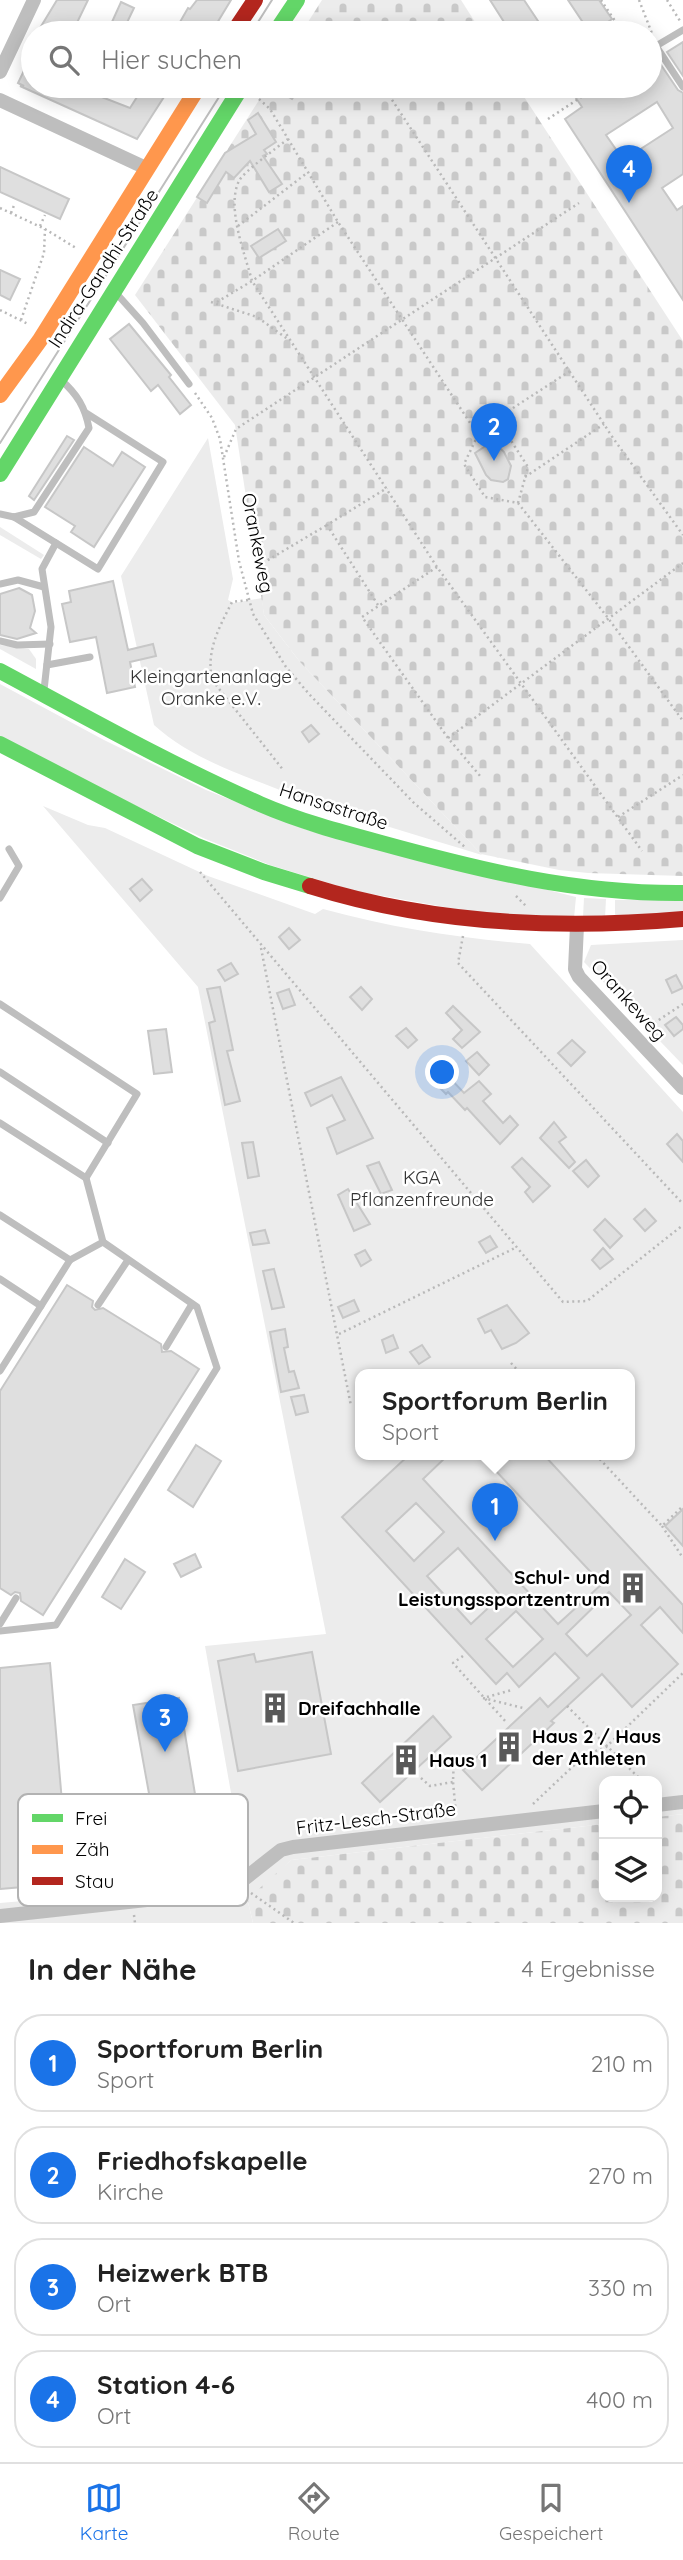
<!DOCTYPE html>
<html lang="de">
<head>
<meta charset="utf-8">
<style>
  :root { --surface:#fff; --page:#f6f6f6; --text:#222; --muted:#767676; --line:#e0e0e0; --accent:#1a73e8 }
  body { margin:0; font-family:Quicksand,sans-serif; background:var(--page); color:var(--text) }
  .controls { position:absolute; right:21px; bottom:21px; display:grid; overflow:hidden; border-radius:14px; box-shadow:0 4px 18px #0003 }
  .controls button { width:63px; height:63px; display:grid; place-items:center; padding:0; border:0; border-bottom:2px solid var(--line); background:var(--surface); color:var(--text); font:35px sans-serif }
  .you { position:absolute; left:443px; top:1073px; width:24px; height:24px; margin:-18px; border:5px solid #fff; border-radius:50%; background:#1a73e8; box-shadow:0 0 0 10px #1a73e833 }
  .badge { display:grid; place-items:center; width:46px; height:46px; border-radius:50%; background:var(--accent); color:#fff; font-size:23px; font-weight:700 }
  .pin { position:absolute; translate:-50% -58px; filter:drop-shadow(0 2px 4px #0008) }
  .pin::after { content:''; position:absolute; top:37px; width:24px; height:21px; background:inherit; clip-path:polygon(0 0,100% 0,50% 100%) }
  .popup { position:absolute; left:355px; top:1369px; width:280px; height:91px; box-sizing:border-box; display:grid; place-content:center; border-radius:14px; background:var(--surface); filter:drop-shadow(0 2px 5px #0005); font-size:23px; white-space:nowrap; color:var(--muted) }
  .popup b { font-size:26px; color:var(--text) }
  .popup::after { content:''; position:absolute; left:50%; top:100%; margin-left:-14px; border:14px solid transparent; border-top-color:var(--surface) }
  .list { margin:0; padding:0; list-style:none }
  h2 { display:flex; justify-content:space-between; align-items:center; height:91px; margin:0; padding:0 28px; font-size:30px }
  h2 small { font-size:23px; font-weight:400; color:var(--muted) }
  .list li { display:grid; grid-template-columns:46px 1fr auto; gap:21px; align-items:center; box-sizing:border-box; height:98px; margin:0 14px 14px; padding:0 14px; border:2px solid var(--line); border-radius:28px }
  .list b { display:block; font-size:26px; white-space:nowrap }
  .list p { margin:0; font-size:23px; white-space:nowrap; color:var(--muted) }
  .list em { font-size:23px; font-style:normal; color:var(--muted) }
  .icon { flex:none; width:38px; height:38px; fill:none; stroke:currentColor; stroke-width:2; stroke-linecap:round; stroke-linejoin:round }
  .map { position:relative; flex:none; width:683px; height:1923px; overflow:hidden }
  .search { position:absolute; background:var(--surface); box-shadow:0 4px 18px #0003; left:21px; right:21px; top:21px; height:77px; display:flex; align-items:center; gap:18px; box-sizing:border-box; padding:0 24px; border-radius:38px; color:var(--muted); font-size:26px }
  .sheet { height:539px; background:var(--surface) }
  nav { display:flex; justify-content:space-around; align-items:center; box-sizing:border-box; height:98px; border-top:2px solid var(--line); background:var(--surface); font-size:19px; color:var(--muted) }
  nav a { display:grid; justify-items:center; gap:4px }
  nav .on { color:var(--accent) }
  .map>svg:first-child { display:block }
</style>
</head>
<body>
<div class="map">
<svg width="683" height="1923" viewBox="0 0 683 1923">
  <defs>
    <pattern id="cemetery-stones" width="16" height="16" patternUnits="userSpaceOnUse" patternTransform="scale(1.75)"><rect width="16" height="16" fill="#ececec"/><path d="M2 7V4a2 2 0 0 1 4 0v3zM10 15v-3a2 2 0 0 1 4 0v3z" fill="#c9c9c9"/></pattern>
  </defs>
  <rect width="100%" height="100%" fill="#fff"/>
  <!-- green -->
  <g fill="#ececec" fill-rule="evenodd">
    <path d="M208,438L233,579L228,600L234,603L262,598L264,615L300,662L482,855C408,832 333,812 262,783C223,768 185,753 154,725L121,576Z"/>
    <polygon points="0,527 44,555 41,559 0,535"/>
    <polygon points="0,645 29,649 36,659 36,669 0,649"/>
    <polygon points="0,684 104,740 206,790 307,830 576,897 574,918 484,914 355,891 270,865 203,838 122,799 0,736"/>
    <path d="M43,806L88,825L105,828L208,876L315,914L323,909C392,928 459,938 530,944L683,1112V1814L657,1817V1781H604V1824L291,1860L248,1902L253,1923H0V1903L104,1894L210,1876L218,1864L215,1840L239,1838L205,1646L326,1634L198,987ZM360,1375H630V1455H360Z"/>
    <polygon points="584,898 606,899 605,918 583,917"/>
    <polygon points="615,900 683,900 683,914 615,918"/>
    <polygon points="683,940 683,1065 584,962 591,945"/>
  </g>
  <!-- cemetery -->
  <g fill="url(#cemetery-stones)">
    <polygon points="322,0 461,0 482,33 301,33"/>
    <polygon points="268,86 517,86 683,341 683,876 588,873 559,870 481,854 300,662 264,615 235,425 135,295"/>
    <polygon points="683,1814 683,1923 253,1923 248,1902 252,1895 291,1860 604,1824 604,1897 657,1897 657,1817"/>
  </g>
  <!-- building -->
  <g fill="#dfdfdf" stroke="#c7c7c7" stroke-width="2" fill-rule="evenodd">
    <polygon points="57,0 88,0 72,33 37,33"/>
    <polygon points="197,0 231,0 211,33 184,33 176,29 188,8 190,9"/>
    <polygon points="490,0 524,0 546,33 511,33"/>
    <polygon points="568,0 599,0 612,19 608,22 615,33 590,33"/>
    <polygon points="121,2 134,8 122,33 107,33"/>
    <polygon points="683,42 683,76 667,52"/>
    <polygon points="33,52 33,86 91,86 102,91 99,96 130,108 144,86 171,86 137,139 20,86 24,86 18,83"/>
    <path d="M657,59L678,90L683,93V174L662,188L677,210L683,206V300L565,119L582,107L568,86H650V63ZM657,102L673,128L639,150L637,148L622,158L606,135Z"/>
    <polygon points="271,86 301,86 292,99"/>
    <polygon points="258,113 276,142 264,150 267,154 263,156 282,184 269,192 250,161 234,178 226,172 207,203 197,197 225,153 256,134 248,120"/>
    <polygon points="0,167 69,199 60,219 0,192"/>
    <polygon points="278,229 286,241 259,258 251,246"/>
    <polygon points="0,270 20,279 10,300 0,295"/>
    <polygon points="129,324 171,375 169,377 191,405 180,414 158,385 151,391 110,339"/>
    <polygon points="67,436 74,440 34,500 29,496"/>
    <polygon points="493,441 504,452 511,466 508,479 503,482 491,480 486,475 475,453"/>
    <polygon points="84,447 113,466 122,452 145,467 94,547 71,532 75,526 45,507"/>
    <polygon points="113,581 128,650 153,644 156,656 130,662 135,687 107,693 96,637 70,642 62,604 71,602 69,591"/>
    <polygon points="19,588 32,595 35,611 30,628 36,633 17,639 0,635 0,594"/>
    <polygon points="311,725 319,734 309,742 302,732"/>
    <polygon points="142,879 152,890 140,901 130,889"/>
    <polygon points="289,928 300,940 289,949 279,937"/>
    <polygon points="231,963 238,974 225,981 218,970"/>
    <polygon points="676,975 683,988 672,993 666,980"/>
    <polygon points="220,987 233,1050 227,1051 240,1101 225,1105 209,1023 215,1021 207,989"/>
    <polygon points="361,987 372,999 362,1010 350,997"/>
    <polygon points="289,989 295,1005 283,1009 277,993"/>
    <polygon points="453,1006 480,1032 462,1048 453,1039 462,1030 446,1013"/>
    <polygon points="676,1017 683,1025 683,1029 674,1036 665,1025"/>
    <polygon points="406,1028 417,1040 408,1048 396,1036"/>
    <polygon points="166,1029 172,1072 154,1074 148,1031"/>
    <polygon points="572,1040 585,1052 571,1066 558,1053"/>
    <polygon points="477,1052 489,1065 479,1075 466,1061"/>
    <polygon points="446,1074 464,1093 479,1081 491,1094 483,1101 503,1123 510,1116 518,1125 500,1144 467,1108 465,1110 448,1092 446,1094 436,1084"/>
    <polygon points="341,1077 373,1138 337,1154 327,1128 345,1120 332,1095 311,1106 305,1093"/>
    <polygon points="554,1122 566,1137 559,1142 575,1162 569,1168 540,1138"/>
    <polygon points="677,1134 683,1141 683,1162 667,1144"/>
    <polygon points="253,1142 259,1176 248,1178 242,1143"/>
    <polygon points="522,1158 550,1186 533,1202 525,1192 530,1187 512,1167"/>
    <polygon points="586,1160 599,1176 588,1187 573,1171"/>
    <polygon points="379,1162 392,1190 381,1194 367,1166"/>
    <polygon points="348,1189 370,1224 354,1231 338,1195"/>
    <polygon points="645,1209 656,1221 645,1231 634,1219"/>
    <polygon points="605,1219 622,1236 610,1248 594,1230"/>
    <polygon points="265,1230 269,1243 253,1245 250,1233"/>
    <polygon points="490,1236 497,1247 486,1253 479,1242"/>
    <polygon points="603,1248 613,1259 600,1269 592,1260"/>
    <polygon points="365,1250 371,1260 361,1266 355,1255"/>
    <polygon points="274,1269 284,1307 272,1309 263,1271"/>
    <polygon points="67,1285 93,1301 92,1307 95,1310 103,1308 161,1344 162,1352 171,1351 199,1369 43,1615 21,1601 20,1593 15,1592 11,1595 0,1588 0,1391"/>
    <polygon points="354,1300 359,1311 343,1318 338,1307"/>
    <polygon points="507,1305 529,1333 516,1343 502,1349 491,1330 485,1333 478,1319"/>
    <polygon points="285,1329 288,1347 284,1348 289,1372 294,1371 299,1388 281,1392 270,1332"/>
    <polygon points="393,1335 398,1348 386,1353 382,1340"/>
    <polygon points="422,1345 430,1357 419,1364 410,1352"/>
    <polygon points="304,1395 308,1412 296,1415 291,1397"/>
    <polygon points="196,1445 221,1461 193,1507 168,1490"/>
    <path d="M409,1455H448L423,1479L558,1624L602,1584L481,1455H544L683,1605V1633L660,1607L641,1625L678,1664L632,1707L602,1674L551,1721L554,1723L482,1790L463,1770L540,1698L548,1707L579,1678L555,1653L519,1687L507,1673L496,1684L342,1517ZM416,1503L444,1532L414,1561L386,1531ZM458,1548L501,1596L471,1624L427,1576ZM609,1592L631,1615L587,1656L566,1634ZM516,1611L543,1639L513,1667L486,1639Z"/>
    <polygon points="683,1509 683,1546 665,1526"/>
    <polygon points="195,1554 201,1567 181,1577 174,1564"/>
    <polygon points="125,1559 145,1572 121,1609 102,1597"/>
    <polygon points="312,1652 331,1754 238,1771 218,1661 254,1654 256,1662"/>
    <polygon points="50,1663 69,1883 0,1889 0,1668"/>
    <polygon points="179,1698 207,1866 168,1873 155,1799 150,1799 133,1705"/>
    <polygon points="433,1716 451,1737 380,1802 362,1783"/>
  </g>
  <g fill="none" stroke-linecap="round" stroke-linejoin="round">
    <!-- path -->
    <g stroke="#b9b9b9" stroke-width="2.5" stroke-dasharray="2 3.5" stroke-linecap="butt">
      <polyline points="601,0 623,33"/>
      <polyline points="639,0 653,36"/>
      <polyline points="667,0 680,21"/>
      <polyline points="383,86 613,438 683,535"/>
      <polyline points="259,99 270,109 338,222 478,435"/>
      <polyline points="548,119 598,86"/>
      <path d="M288,139C278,147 243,172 239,181C226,207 245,254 252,281L437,567L642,851"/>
      <polyline points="0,208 45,229 76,248"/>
      <polyline points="11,213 15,203"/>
      <polyline points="40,226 45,215"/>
      <polyline points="238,226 307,173"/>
      <polyline points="211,302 257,317 289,340"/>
      <polyline points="217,302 252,281 338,222"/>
      <polyline points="0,310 28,324"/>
      <polyline points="21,320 44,253 45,229"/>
      <polyline points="195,393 212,418 220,439 239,561 253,614 286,667 309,694 414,803 466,848"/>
      <polyline points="476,432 570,371"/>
      <polyline points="224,457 236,429 579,203"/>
      <polyline points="525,477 604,424"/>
      <polyline points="518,503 528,467 508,436 478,435 464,464 485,497 518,503 608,618 683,721"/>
      <polyline points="263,563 327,525"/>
      <polyline points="437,567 362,617 448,738 481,777"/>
      <path d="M248,600L232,602C219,628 206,650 212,680L284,771"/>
      <polyline points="378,605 327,525 387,488"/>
      <polyline points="448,738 683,563"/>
      <polyline points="618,817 683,775"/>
      <polyline points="200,872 563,1302 587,1301 683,1225"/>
      <polyline points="516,896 526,906"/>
      <polyline points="463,936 458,963 683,1204"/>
      <polyline points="261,948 351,1406"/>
      <polyline points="645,1029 683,1004"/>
      <polyline points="339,1334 515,1248"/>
      <polyline points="511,1363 522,1375"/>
      <polyline points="596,1455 662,1526 683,1506"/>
      <polyline points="662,1526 683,1558"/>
      <polyline points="463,1656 453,1663 506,1722"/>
      <polyline points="487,1697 512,1690"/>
      <polyline points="483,1698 523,1708"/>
      <polyline points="567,1706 642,1781"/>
      <polyline points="454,1755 453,1782 456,1814"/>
      <polyline points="421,1778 430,1786 453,1782"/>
      <polyline points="533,1804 585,1755 606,1747 683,1673"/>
      <polyline points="251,1893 294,1923"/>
      <polyline points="134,1915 135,1923"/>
    </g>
    <!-- lane -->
    <g stroke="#bebebe" stroke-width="7">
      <polyline points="683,30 656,46 683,87"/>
      <polyline points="116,293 143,323 189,384"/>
      <path d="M0,514L14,517L34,512L89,428C85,407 77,394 61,380"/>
      <polyline points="14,517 98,569 163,462 86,413"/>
      <polyline points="0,584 18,580 44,587"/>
      <polyline points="0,641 17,645 50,644"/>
      <polyline points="47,665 90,657"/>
      <polyline points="44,690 51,627 42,569 56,543"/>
      <polyline points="0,898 19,866 9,849"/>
      <polyline points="0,1004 137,1094 86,1178 103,1242 197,1307 217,1368 56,1625 0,1631"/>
      <polyline points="0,1072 108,1143"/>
      <polyline points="0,1123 86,1178"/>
      <polyline points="0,1215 70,1260"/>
      <polyline points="0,1279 41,1306"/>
      <polyline points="98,1305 128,1260"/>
      <polyline points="166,1347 192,1304"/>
      <polyline points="0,1371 70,1260 103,1242"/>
      <polyline points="0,1624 16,1598"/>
    </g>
    <!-- street -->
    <g stroke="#bebebe" stroke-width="14">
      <polyline points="0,72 34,0"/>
      <polyline points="0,100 146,168"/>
      <polyline points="577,926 575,969 579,977 683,1088"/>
      <polyline points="657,1805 683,1802"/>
      <polyline points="0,1916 229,1891 281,1850 293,1847 604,1811"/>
    </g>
    <!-- fast -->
    <g stroke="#63d668" stroke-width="16">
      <polyline points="275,33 297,0"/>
      <polyline points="0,474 242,86"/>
      <path d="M0,671C86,717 171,765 260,804C299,821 340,832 381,843C483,871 577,894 683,893"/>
      <polyline points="0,744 197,846 264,872 310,886"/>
    </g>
    <!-- slow -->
    <polyline stroke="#ff974d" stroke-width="16" points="0,395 40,340 199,86"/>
    <!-- jam -->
    <g stroke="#b3261e" stroke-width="16">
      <polyline points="233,33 255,0"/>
      <path d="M310,886C431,924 558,930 683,919"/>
    </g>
    <!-- tram -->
    <g stroke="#bebebe" stroke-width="2">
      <polyline points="251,33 272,0"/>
      <polyline points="0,443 226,86"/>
    </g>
  </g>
  <!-- icons -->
  <defs>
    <g id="building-bare" transform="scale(2.415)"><path d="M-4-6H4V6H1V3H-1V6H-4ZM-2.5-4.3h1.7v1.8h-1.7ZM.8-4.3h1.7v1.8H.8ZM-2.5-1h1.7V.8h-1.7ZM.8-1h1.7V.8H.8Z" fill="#595959" stroke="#fff" stroke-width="2.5" paint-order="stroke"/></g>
  </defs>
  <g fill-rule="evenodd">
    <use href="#building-bare" x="633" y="1588"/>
    <use href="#building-bare" x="275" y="1708"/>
    <use href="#building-bare" x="509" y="1747"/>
    <use href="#building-bare" x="406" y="1760"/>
  </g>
  <g text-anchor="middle" stroke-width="5" stroke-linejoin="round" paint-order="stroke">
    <!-- street labels -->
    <g font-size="19" fill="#000" stroke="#fff">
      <text transform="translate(103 268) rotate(-57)" y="7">Indira-Gandhi-Straße</text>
      <text transform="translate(258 543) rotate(79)" y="7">Orankeweg</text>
      <text transform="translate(334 806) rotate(18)" y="7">Hansastraße</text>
      <text transform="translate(629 1000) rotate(48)" y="7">Orankeweg</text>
      <text transform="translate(376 1818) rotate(-7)" y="7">Fritz-Lesch-Straße</text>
    </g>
    <!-- park labels -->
    <g font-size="19" fill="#333" stroke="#fff">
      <text x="211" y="683">Kleingartenanlage<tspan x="211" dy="22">Oranke e.V.</tspan></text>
      <text x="422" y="1184">KGA<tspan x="422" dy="22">Pflanzenfreunde</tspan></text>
    </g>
    <!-- poi labels -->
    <g font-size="19" font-weight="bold" fill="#000" stroke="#fff" text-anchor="start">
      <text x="610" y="1584" text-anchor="end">Schul- und<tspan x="610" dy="22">Leistungssportzentrum</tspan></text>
      <text x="298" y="1715">Dreifachhalle</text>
      <text x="532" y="1743">Haus 2 / Haus<tspan x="532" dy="22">der Athleten</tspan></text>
      <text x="429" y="1767">Haus 1</text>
    </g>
  </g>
  <!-- legend -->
  <rect x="18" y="1794" width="230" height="112" rx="10" fill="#fff" stroke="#b2b2b2" stroke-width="2"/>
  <rect x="32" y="1814" width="31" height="8" fill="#63d668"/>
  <rect x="32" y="1845" width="31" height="9" fill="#ff974d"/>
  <rect x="32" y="1877" width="31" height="8" fill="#b3261e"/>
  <g font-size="19" fill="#000">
    <text x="75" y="1825">Frei</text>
    <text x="75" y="1856">Zäh</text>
    <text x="75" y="1888">Stau</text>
  </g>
</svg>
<div class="controls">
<button><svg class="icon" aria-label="locate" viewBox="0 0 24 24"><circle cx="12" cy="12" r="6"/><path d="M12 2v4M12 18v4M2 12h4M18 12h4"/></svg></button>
<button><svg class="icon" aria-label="layers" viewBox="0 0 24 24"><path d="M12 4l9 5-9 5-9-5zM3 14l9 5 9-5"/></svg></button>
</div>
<div class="you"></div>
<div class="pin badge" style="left:495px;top:1541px">1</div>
<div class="popup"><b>Sportforum Berlin</b>Sport</div>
<div class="pin badge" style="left:494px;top:461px">2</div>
<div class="pin badge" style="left:165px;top:1752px">3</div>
<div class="pin badge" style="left:629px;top:203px">4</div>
<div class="search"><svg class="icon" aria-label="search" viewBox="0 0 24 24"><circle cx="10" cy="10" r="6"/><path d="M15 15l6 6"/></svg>Hier suchen</div>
</div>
<section class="sheet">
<h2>In der Nähe<small>4 Ergebnisse</small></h2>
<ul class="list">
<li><span class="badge">1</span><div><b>Sportforum Berlin</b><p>Sport</p></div><em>210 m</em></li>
<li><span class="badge">2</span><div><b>Friedhofskapelle</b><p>Kirche</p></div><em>270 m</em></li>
<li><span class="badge">3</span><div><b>Heizwerk BTB</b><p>Ort</p></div><em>330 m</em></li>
<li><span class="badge">4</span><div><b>Station 4-6</b><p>Ort</p></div><em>400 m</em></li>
</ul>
</section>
<nav>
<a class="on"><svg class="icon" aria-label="map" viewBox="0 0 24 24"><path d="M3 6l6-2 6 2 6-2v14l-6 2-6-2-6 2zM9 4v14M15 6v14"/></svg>Karte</a>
<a><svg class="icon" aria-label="directions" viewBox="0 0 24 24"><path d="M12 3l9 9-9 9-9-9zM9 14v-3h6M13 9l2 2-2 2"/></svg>Route</a>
<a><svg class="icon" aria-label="saved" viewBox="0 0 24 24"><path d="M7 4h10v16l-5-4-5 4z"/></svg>Gespeichert</a>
</nav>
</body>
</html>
